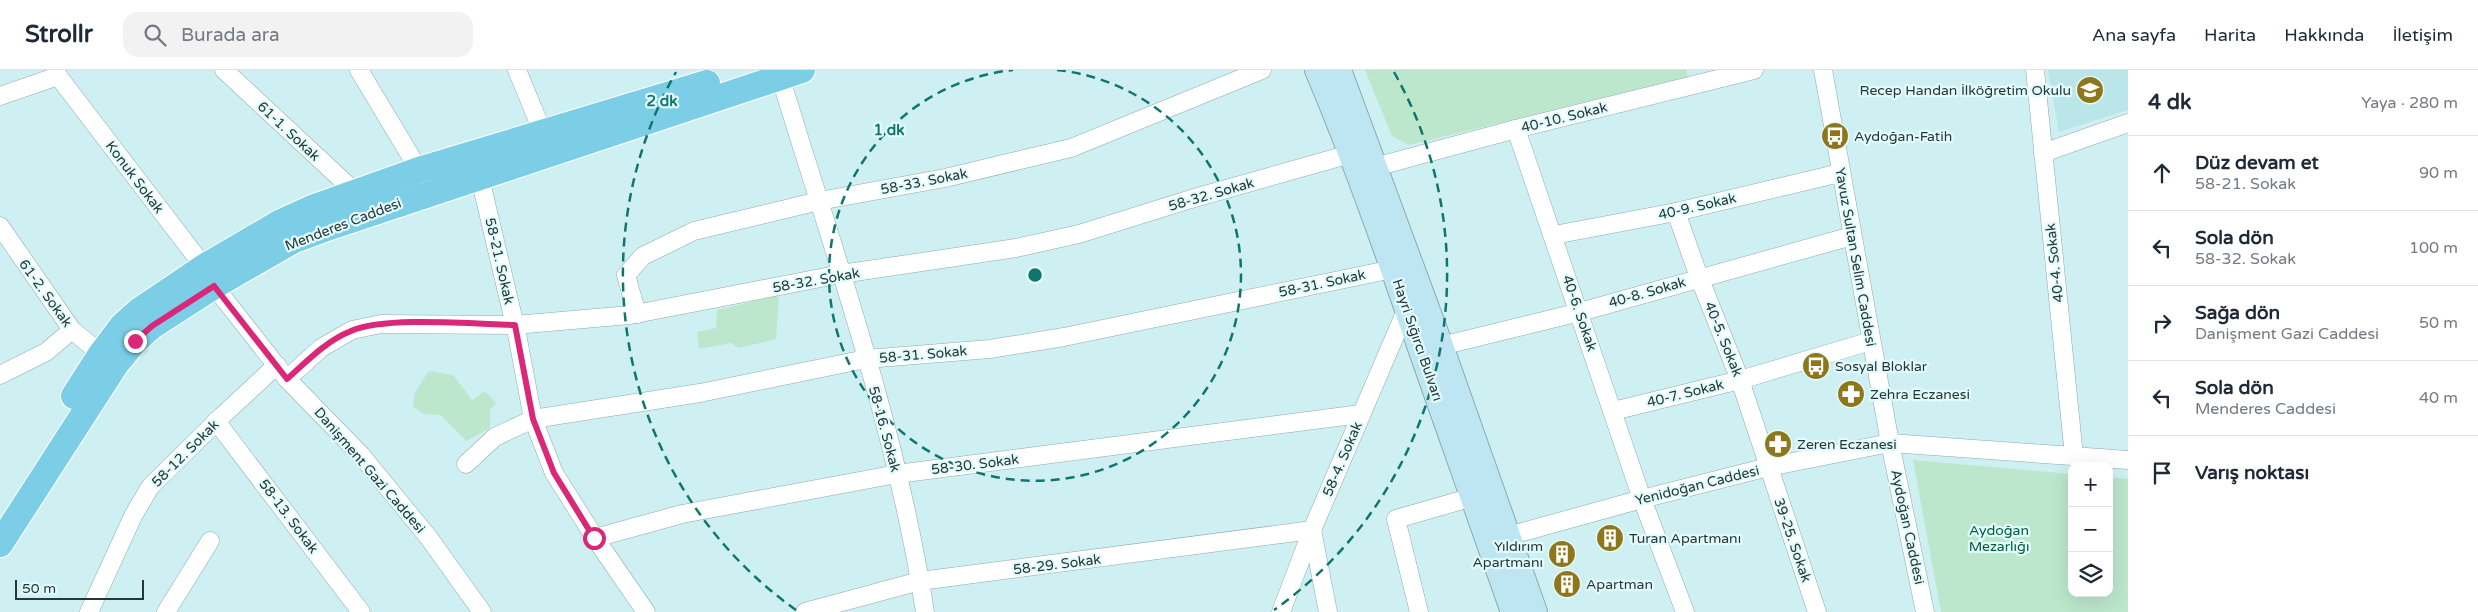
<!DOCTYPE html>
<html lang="tr">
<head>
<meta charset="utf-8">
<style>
  :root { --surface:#fff; --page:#f2f2f3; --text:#1f2937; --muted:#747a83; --line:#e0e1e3 }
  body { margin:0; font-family:"Varela Round",sans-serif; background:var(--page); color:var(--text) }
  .controls { position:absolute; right:15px; bottom:15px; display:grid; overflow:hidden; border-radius:10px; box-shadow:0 5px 20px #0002 }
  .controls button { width:45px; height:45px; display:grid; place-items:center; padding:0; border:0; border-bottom:1px solid var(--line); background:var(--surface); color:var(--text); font:25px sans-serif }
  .scale { position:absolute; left:15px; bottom:12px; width:129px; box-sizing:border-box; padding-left:5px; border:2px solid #293637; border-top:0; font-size:14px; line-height:18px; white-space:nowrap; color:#293637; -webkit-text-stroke:4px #e2fcfe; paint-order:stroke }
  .stop { position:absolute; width:15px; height:15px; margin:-11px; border:4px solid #db2777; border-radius:50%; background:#fff }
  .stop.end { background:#db2777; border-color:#fff; box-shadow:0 1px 5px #0008 }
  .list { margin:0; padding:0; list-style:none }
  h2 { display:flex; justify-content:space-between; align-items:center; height:65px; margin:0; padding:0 20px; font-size:21px }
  h2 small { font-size:16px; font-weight:400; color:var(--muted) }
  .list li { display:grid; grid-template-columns:32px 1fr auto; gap:15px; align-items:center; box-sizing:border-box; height:75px; padding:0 20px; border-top:1px solid var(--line) }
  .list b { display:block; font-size:19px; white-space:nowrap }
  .list p { margin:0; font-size:16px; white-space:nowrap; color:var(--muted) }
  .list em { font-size:16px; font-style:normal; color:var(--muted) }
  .icon { flex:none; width:28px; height:28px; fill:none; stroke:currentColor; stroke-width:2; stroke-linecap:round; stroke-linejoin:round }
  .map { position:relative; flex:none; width:2128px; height:542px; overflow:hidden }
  header { display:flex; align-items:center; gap:30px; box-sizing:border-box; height:70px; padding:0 25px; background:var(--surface); border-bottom:1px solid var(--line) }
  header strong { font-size:24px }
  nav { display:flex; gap:28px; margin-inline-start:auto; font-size:18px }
  .search { width:350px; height:45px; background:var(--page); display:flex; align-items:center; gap:12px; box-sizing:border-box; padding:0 18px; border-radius:15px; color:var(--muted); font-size:19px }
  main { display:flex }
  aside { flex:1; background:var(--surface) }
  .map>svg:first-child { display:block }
</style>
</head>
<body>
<header>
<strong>Strollr</strong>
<div class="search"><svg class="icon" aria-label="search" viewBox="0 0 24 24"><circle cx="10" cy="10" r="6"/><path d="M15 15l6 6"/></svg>Burada ara</div>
<nav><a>Ana sayfa</a><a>Harita</a><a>Hakkında</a><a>İletişim</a></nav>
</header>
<main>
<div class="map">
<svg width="2128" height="542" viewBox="0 0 2128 542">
  <rect width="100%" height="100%" fill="#cff0f2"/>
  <!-- built -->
  <polygon fill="#bbe6e9" points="2048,0 2128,0 2128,40 2059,62"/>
  <!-- green -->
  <g fill="#bce7cd">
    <polygon points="1365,0 1686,0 1688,7 1409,75 1392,66"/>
    <polygon points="779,225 776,269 739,278 731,273 699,279 697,262 716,258 717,240"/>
    <polygon points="429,301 453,305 472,330 485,321 496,333 490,340 490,358 466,371 441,345 424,344 413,337 415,322"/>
    <polygon points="1913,390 2072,404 2072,523 2109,523 2109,407 2128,409 2128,542 1941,542"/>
  </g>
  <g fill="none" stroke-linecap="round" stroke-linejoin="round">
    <!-- street casing -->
    <g stroke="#8caaad" stroke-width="19">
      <g id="street">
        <polyline points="56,0 58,6 204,197 214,216 287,309 361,385 429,468 482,542"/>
        <polyline points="224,0 355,122"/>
        <polyline points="359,0 419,100"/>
        <polyline points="517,0 543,63"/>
        <polyline points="1823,0 1890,373 1925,542"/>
        <polyline points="2035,0 2074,386"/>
        <path d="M780,6C834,183 897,359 925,542"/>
        <polyline points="0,26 58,6"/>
        <polyline points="1516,59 1642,429 1685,542"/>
        <polyline points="2043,83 2128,53"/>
        <polyline points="1375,97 1516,59 1754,0"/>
        <polyline points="480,108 517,264 533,349 554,403 595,468 646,542"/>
        <polyline points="1676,142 1699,207 1740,310 1817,542"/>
        <polyline points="0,156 72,260 101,284"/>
        <polyline points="1554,165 1676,142 1840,103"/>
        <polyline points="637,244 626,205 643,186 694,161 819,131 945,108 1071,78 1262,0"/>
        <polyline points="1441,276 1580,242 1852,166"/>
        <polyline points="0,305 46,282 72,260"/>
        <polyline points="287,309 321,278 352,260 381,254 515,255 630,245 841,204 1016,178 1079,164 1191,129 1350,84"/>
        <polyline points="1613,341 1740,310 1871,271"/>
        <polyline points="216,351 361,542"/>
        <polyline points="466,394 495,367 533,349 700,323 866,289 990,279 1064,267 1393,199"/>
        <polyline points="1508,466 1642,429 1768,397 1890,373 2128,390"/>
        <polyline points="595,468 682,444 897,404 1361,344"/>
        <polyline points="89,542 133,446 150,417 222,346 277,295"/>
        <polyline points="166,542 210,471"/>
        <polyline points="805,542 920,511 1312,460 1328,542"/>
        <polyline points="1281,542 1312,460 1407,238"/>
        <polyline points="1419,542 1396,449 1473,427"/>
      </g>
    </g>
    <!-- secondary casing -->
    <g stroke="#8caaad" stroke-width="26">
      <g id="secondary">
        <path d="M1317,0C1356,92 1389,186 1421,281C1451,368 1483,455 1513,542"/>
        <polyline points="1339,0 1441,276 1535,542"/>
      </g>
    </g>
    <!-- primary casing -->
    <g stroke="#fff" stroke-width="28">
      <g id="primary">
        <polyline points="74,326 101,284 122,256 140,240 204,197 281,152 312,138 419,100 707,13"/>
        <polyline points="0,474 116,294 135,271 152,256 214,216 294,170 324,159 802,0"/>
      </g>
    </g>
    <!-- street -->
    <use href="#street" stroke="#fff" stroke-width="18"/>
    <!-- secondary -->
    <use href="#secondary" stroke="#bde6f2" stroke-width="24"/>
    <!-- primary -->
    <use href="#primary" stroke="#7bcee6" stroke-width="26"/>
  </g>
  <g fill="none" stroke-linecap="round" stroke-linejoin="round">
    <!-- route -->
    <path stroke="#db2777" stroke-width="6" d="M135,271L152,256L214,216L287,309C307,291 326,271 351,261C385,246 475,254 515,255L533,349L554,403L594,468"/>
  </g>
  <!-- distance rings -->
  <g fill="none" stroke="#0f766e" stroke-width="2.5" stroke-dasharray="9 6">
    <path d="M1057 0A206 206 0 1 1 1013 0"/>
    <path d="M796 540A412 412 0 0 1 676 2M1394 2A412 412 0 0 1 1274 540"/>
  </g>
  <!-- icons -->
  <defs>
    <g id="school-disc" transform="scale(1.4375)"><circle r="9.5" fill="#8f761b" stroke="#e2fcfe"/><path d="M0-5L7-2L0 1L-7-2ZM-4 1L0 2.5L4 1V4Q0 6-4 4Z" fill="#fff"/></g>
    <g id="bus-disc" transform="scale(1.4375)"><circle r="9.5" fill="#8f761b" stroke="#e2fcfe"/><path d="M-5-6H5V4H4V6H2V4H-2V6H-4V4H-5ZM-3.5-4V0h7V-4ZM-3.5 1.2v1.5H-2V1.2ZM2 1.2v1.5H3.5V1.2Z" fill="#fff"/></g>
    <g id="pharmacy-disc" transform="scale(1.4375)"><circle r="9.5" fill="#8f761b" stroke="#e2fcfe"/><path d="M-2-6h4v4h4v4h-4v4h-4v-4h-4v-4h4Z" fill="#fff"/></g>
    <g id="building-disc" transform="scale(1.4375)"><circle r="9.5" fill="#8f761b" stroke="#e2fcfe"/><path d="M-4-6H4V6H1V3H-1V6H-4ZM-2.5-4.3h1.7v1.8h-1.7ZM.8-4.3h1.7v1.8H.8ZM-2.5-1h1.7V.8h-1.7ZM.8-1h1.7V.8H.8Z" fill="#fff"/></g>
  </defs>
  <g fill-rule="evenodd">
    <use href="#school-disc" x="2090" y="20"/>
    <use href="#bus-disc" x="1835" y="66"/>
    <use href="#bus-disc" x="1816" y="296"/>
    <use href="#pharmacy-disc" x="1851" y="324"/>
    <use href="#pharmacy-disc" x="1778" y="374"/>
    <use href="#building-disc" x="1610" y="468"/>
    <use href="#building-disc" x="1562" y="484"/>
    <use href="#building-disc" x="1567" y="514"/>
  </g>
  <g text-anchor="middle" stroke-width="4.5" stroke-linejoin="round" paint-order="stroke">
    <!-- poi labels -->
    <g font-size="14" fill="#293637" stroke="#e2fcfe" text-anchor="start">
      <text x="2071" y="25" text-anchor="end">Recep Handan İlköğretim Okulu</text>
      <text x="1854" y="71">Aydoğan-Fatih</text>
      <text x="1835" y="301">Sosyal Bloklar</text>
      <text x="1870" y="329">Zehra Eczanesi</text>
      <text x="1797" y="379">Zeren Eczanesi</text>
      <text x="1629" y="473">Turan Apartmanı</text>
      <text x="1543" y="481" text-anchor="end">Yıldırım<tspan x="1543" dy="16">Apartmanı</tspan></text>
      <text x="1586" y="519">Apartman</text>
    </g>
    <!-- street labels -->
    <g font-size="14" fill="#293637" stroke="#e2fcfe">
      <text transform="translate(1564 47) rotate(-14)" y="5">40-10. Sokak</text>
      <text transform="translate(289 61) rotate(43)" y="5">61-1. Sokak</text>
      <text transform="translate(135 107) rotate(53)" y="5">Konuk Sokak</text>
      <text transform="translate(924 111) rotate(-11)" y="5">58-33. Sokak</text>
      <text transform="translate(1211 124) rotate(-16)" y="5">58-32. Sokak</text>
      <text transform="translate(1697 136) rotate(-13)" y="5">40-9. Sokak</text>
      <text transform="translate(343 154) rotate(-21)" y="5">Menderes Caddesi</text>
      <text transform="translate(1856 187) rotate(80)" y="5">Yavuz Sultan Selim Caddesi</text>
      <text transform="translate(500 191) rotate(77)" y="5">58-21. Sokak</text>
      <text transform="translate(2054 193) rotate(-96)" y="5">40-4. Sokak</text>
      <text transform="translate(816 210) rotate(-10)" y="5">58-32. Sokak</text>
      <text transform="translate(1322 213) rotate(-12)" y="5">58-31. Sokak</text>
      <text transform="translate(1647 222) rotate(-16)" y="5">40-8. Sokak</text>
      <text transform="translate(46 223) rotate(54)" y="5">61-2. Sokak</text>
      <text transform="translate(1580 243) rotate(71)" y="5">40-6. Sokak</text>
      <text transform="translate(1724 269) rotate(68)" y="5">40-5. Sokak</text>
      <text transform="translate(1418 270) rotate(71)" y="5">Hayri Sığırcı Bulvarı</text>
      <text transform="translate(923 284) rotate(-5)" y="5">58-31. Sokak</text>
      <text transform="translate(1685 323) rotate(-14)" y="5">40-7. Sokak</text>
      <text transform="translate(885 359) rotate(75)" y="5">58-16. Sokak</text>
      <text transform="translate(185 383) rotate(-45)" y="5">58-12. Sokak</text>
      <text transform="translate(1342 389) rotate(-67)" y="5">58-4. Sokak</text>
      <text transform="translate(975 394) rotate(-7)" y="5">58-30. Sokak</text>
      <text transform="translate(370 400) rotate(49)" y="5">Danişment Gazi Caddesi</text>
      <text transform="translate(1697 415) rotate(-14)" y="5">Yenidoğan Caddesi</text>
      <text transform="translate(289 446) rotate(53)" y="5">58-13. Sokak</text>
      <text transform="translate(1908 457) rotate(78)" y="5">Aydoğan Caddesi</text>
      <text transform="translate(1793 470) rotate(71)" y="5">39-25. Sokak</text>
      <text transform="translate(1057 494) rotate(-7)" y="5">58-29. Sokak</text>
    </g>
    <!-- park labels -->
    <g font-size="14" fill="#005f39" stroke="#e2fcfe">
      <text x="1999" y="465">Aydoğan<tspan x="1999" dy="16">Mezarlığı</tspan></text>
    </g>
  </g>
  <circle cx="1035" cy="205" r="8" fill="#0f766e" stroke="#e2fcfe" stroke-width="2.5"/>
  <g font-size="15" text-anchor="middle" font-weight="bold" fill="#0f766e" stroke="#e2fcfe" stroke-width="4.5" stroke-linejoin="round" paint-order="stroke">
    <text x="662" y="36">2 dk</text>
    <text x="889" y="65">1 dk</text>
  </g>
</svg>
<div class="controls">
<button>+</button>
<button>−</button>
<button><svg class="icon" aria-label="layers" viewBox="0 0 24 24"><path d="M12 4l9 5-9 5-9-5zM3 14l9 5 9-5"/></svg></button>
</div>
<div class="scale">50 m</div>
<div class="stop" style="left:594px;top:468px"></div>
<div class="stop end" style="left:135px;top:271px"></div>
</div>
<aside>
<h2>4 dk<small>Yaya · 280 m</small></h2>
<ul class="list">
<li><svg class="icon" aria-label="ahead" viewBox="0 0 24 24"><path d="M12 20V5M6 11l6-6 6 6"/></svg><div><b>Düz devam et</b><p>58-21. Sokak</p></div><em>90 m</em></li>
<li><svg class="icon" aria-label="left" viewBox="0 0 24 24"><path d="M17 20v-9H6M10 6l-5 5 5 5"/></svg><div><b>Sola dön</b><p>58-32. Sokak</p></div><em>100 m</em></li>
<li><svg class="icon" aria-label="right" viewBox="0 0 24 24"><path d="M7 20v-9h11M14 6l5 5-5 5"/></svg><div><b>Sağa dön</b><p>Danişment Gazi Caddesi</p></div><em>50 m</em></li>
<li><svg class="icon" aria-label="left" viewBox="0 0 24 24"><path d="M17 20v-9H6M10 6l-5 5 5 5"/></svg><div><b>Sola dön</b><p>Menderes Caddesi</p></div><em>40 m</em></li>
<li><svg class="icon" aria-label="arrive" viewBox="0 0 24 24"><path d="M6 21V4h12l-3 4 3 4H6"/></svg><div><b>Varış noktası</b></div></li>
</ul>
</aside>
</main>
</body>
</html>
